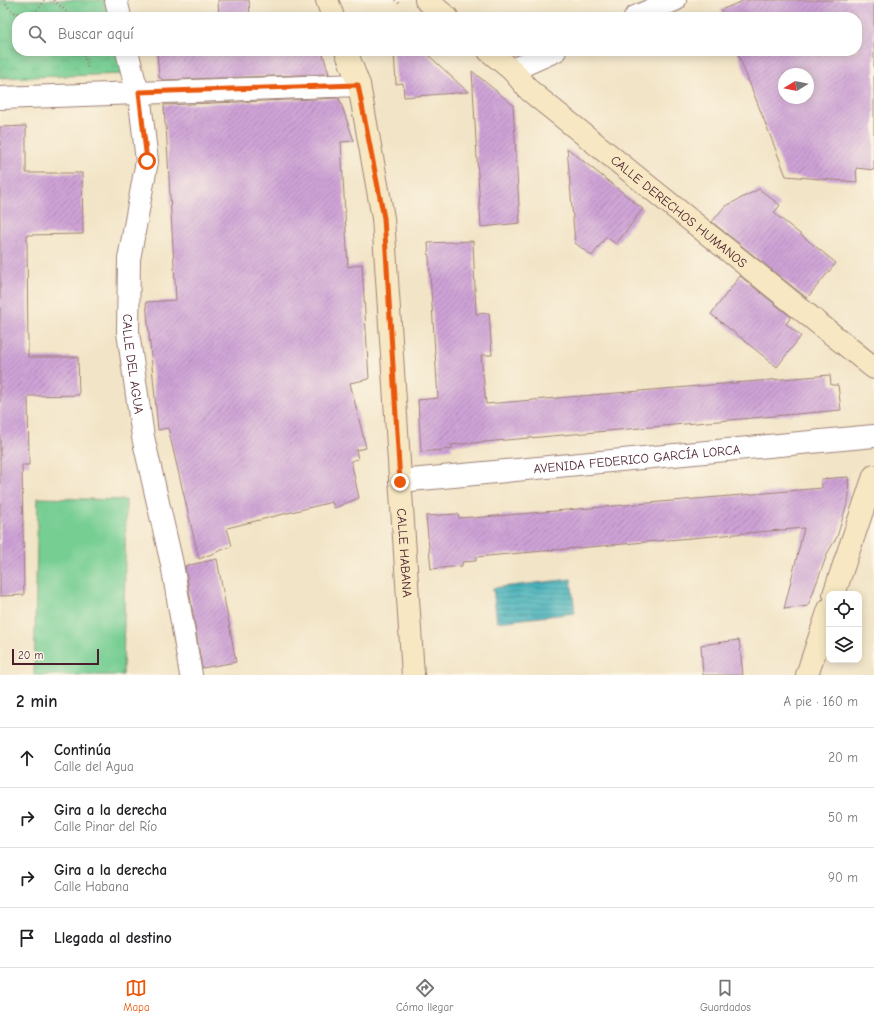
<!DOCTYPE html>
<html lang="es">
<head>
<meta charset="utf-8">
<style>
  :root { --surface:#fff; --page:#f6f6f6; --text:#202124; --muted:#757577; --line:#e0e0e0; --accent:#ea580c }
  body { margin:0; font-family:"Comic Neue",sans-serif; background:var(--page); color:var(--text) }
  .controls { position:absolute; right:12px; bottom:12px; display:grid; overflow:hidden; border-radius:8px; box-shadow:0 2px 10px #0003 }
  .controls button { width:36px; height:36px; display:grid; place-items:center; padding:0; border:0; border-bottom:1px solid var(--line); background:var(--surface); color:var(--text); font:20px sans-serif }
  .compass { position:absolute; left:778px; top:68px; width:36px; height:36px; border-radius:50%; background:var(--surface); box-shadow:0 2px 10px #0003; rotate:260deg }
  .scale { position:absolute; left:12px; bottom:10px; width:87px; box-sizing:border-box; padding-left:4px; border:2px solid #4a1f2b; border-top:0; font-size:11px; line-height:14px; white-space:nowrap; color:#4a1f2b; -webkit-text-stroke:3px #fcf5e5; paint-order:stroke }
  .stop { position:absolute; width:12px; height:12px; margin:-9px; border:3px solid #ea580c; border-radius:50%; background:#fff }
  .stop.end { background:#ea580c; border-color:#fff; box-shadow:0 1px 4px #0008 }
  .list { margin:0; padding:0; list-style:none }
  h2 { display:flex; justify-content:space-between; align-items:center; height:52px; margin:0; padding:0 16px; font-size:17px }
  h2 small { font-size:13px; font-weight:400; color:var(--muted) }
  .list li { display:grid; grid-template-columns:26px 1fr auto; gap:12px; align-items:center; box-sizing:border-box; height:60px; padding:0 16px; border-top:1px solid var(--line) }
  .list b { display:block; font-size:15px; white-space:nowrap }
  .list p { margin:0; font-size:13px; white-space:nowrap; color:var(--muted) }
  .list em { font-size:13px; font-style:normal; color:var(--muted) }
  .icon { flex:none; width:22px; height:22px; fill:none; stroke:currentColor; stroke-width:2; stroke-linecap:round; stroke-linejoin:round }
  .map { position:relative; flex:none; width:874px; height:675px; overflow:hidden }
  .search { position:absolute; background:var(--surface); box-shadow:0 2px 10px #0003; left:12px; right:12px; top:12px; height:44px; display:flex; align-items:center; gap:10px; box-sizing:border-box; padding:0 14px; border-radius:16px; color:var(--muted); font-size:15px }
  .sheet { height:292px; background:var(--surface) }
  nav { display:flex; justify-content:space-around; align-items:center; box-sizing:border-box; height:56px; border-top:1px solid var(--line); background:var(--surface); font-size:11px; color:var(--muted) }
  nav a { display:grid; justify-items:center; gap:2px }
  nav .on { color:var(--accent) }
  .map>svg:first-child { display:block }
</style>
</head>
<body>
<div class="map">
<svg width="874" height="675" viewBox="0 0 874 675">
  <defs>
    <pattern id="park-crowns" width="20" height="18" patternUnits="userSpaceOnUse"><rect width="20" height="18" fill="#76ce93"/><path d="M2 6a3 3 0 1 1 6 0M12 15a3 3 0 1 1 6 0" fill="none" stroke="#68b07f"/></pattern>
    <pattern id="water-rules" width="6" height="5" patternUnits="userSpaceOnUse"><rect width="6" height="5" fill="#3daeb8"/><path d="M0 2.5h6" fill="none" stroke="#358d96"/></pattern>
    <pattern id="building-hatch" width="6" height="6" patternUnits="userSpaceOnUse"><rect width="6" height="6" fill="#cea2d6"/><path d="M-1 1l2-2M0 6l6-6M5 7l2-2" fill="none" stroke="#a983ae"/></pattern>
  </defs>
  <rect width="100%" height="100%" fill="#fcf5e5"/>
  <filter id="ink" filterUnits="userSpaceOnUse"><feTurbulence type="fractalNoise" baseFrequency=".025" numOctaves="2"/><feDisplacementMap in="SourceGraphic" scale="8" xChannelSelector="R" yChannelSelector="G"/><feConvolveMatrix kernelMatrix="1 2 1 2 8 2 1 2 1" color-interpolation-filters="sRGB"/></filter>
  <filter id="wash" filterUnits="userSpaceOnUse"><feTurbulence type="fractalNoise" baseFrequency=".012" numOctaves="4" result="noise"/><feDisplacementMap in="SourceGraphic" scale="16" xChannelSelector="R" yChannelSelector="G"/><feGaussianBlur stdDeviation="0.9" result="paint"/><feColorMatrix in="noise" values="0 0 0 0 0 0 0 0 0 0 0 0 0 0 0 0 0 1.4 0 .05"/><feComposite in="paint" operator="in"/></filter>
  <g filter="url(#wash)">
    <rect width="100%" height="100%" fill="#f2e4c6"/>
    <!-- park -->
    <polygon fill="url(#park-crowns)" stroke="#60765f" points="0,0 109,0 113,17 17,17 17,51 120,51 125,74 0,78"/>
    <!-- garden -->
    <polygon fill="#76ce93" stroke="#60765f" points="38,498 126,500 123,675 34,675"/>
    <!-- water -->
    <polygon fill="url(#water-rules)" stroke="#446672" points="571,579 575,613 497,622 493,588"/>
    <g id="blocks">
      <!-- building -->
      <g fill="url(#building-hatch)" fill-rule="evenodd">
        <polygon points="218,0 249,0 250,17 219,17"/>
        <path d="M745,0H874V170L856,168L857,182L786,176L737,51H857V17H723L721,10ZM784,74H808V98H784Z"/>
        <polygon points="157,51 322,51 329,74 162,80 161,78 159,78"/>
        <polygon points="394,51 424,51 468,92 404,97 403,83 396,84"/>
        <polygon points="472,71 513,105 520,223 481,227"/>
        <polygon points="339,98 354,141 341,142 348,267 362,264 369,379 350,383 366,448 356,450 358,459 351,461 359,498 334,508 332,502 227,528 232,546 199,559 168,428 158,430 146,302 176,300 166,125 165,124 164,105"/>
        <polygon points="26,126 26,173 82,173 83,234 27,235 28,357 78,357 79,395 28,396 29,465 22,465 24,595 0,596 0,127"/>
        <polygon points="567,148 643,209 616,244 606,237 592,256 575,243"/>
        <polygon points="759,189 780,205 774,213 836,263 807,298 712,222 724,207"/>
        <polygon points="473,241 476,314 489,313 492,355 481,355 486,404 830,375 831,385 838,385 841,410 451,445 452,449 421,452 418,400 438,398 428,243"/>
        <polygon points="740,276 791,317 786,324 801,336 777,367 711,314"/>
        <polygon points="848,477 849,497 837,537 828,552 808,606 784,609 804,528 476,557 476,561 462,562 462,566 431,569 426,516 458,514 459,518 472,517 473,518 754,494 822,488 821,479"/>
        <polygon points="217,559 236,662 202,668 185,566"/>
        <polygon points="739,640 743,675 703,675 701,645"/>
      </g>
    </g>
  </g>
  <g filter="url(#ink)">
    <use href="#blocks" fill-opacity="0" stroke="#9e8278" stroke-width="1"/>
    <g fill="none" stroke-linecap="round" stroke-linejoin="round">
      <!-- street casing -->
      <g stroke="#9e8278" stroke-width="24">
        <g id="street">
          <polyline points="116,0 120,17"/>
          <polyline points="635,17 675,0"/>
          <path id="s1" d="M127,51L134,79L139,93L147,161L129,259L128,332L143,437L172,564L191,675"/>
          <polyline points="512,70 555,51"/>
          <polyline points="0,98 359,85"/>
          <path id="s2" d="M400,481L874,436"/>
        </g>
      </g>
      <!-- secondary casing -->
      <g stroke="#9e8278" stroke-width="24">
        <g id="secondary">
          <polyline points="327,0 333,17"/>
          <polyline points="426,0 447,17"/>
          <path id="s3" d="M346,51L359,85L383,218L413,675"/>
          <path id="s4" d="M489,51L512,70L530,91L874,368"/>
          <polyline points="834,594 874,476"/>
          <polyline points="807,675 829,609"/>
        </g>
      </g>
      <!-- path -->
      <g stroke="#9e8278" stroke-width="2.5" stroke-dasharray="1 3" stroke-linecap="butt">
        <path d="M4,0C13,19 35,21 44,0"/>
        <polyline points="54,0 72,17"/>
        <polyline points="395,0 401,5"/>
        <polyline points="83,51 88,69"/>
      </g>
      <!-- street -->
      <use href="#street" stroke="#fff" stroke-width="22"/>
      <!-- secondary -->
      <use href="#secondary" stroke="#f7e8c3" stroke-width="22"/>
    </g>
  </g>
  <g fill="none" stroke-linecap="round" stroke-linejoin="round" filter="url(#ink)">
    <!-- route -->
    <polyline stroke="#ea580c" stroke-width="5" points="147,161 139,92 358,85 384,218 400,482"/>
  </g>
  <g text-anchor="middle" stroke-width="3.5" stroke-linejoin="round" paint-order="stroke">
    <!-- street labels -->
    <g font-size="13" fill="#4a1f2b" stroke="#fcf5e5">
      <text dy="5" stroke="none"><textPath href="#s4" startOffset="249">CALLE DERECHOS HUMANOS</textPath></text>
      <text dy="5" stroke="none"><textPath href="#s1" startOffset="317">CALLE DEL AGUA</textPath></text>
      <text dy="5" stroke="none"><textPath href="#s2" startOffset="238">AVENIDA FEDERICO GARCÍA LORCA</textPath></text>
      <text dy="5" stroke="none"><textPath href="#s3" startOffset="507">CALLE HABANA</textPath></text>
    </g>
  </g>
</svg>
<div class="controls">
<button><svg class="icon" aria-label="locate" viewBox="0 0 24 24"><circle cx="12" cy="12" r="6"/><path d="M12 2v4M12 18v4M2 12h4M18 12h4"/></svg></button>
<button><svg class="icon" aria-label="layers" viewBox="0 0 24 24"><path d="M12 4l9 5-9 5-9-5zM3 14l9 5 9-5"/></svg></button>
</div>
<svg class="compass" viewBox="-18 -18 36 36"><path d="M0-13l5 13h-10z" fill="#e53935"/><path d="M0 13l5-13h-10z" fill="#757577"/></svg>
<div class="scale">20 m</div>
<div class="stop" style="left:147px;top:161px"></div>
<div class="stop end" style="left:400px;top:482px"></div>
<div class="search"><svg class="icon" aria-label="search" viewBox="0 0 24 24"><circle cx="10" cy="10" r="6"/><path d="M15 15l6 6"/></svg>Buscar aquí</div>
</div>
<section class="sheet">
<h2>2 min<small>A pie · 160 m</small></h2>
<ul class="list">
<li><svg class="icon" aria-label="ahead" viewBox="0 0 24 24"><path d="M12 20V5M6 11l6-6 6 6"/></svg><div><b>Continúa</b><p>Calle del Agua</p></div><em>20 m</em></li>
<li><svg class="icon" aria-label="right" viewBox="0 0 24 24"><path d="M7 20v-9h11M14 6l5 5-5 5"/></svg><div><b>Gira a la derecha</b><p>Calle Pinar del Río</p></div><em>50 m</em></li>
<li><svg class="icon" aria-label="right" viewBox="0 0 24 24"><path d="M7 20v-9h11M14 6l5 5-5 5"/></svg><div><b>Gira a la derecha</b><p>Calle Habana</p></div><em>90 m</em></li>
<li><svg class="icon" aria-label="arrive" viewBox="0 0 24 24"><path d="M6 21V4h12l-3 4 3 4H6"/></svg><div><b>Llegada al destino</b></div></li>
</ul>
</section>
<nav>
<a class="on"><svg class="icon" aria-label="map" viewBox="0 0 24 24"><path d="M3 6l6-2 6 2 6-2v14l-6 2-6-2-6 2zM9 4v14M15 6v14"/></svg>Mapa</a>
<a><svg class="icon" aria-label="directions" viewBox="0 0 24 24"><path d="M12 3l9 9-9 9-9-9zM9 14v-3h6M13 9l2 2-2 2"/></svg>Cómo llegar</a>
<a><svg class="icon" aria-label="saved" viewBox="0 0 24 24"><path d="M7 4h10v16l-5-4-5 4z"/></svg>Guardados</a>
</nav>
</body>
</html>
